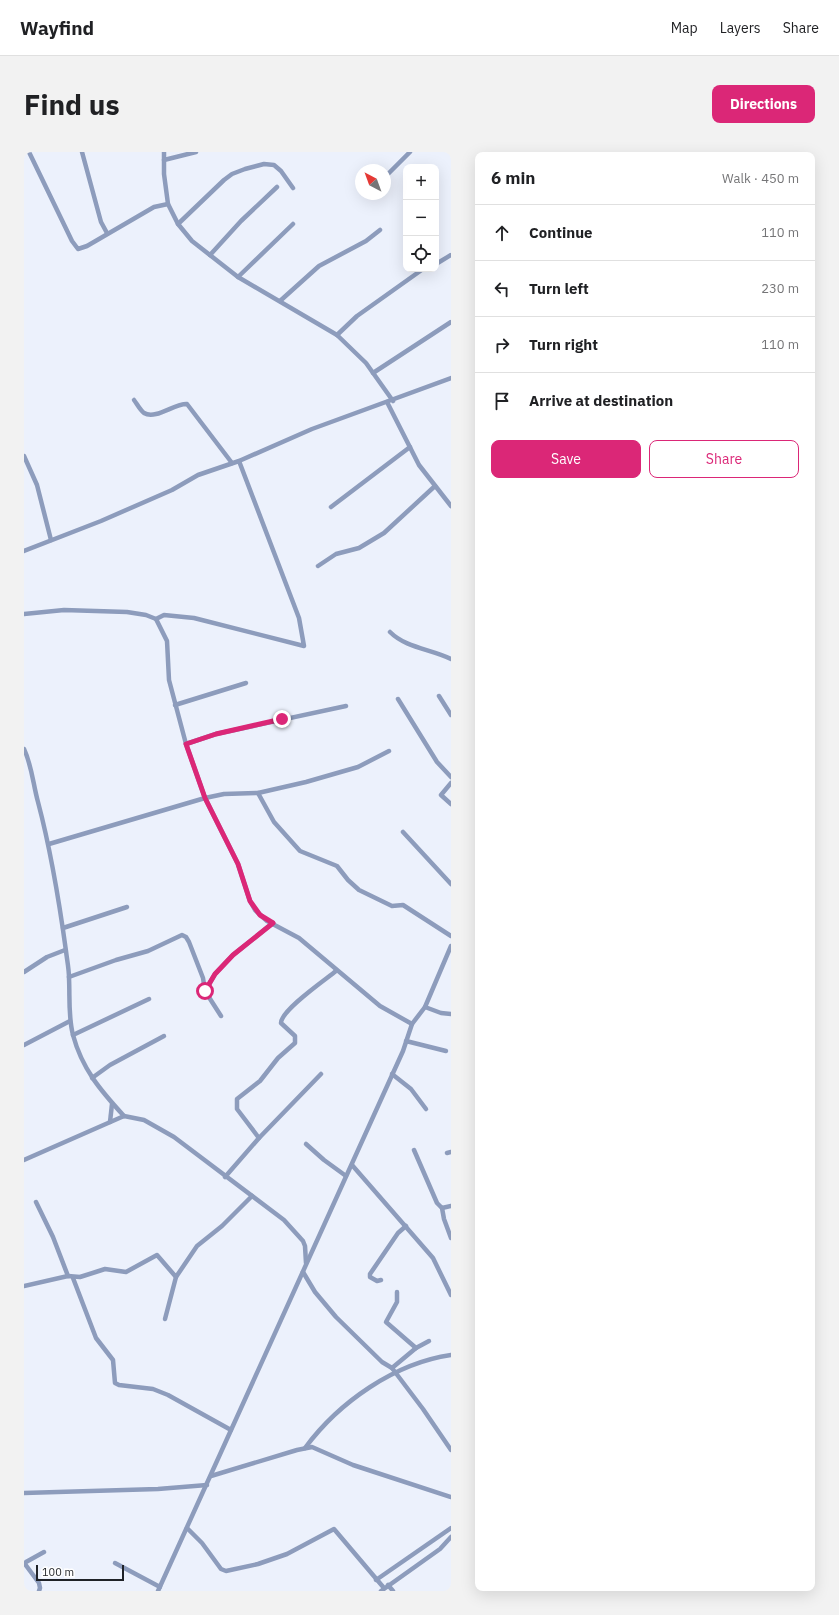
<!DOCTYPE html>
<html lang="en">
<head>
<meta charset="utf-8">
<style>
  :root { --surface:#fff; --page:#f2f2f2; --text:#202124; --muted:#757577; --line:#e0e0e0; --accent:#db2777 }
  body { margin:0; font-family:"IBM Plex Sans",sans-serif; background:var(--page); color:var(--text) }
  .controls { position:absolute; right:12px; top:12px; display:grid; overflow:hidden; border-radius:8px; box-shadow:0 4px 16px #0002 }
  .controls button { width:36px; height:36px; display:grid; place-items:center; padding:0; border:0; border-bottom:1px solid var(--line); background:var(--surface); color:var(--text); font:20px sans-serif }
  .compass { position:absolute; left:331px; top:12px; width:36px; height:36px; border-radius:50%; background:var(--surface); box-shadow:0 4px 16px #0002; rotate:319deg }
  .scale { position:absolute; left:12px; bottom:10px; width:88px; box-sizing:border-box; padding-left:4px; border:2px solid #1f2227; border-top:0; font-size:11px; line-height:14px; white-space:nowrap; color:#1f2227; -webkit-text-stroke:3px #fff; paint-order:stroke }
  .stop { position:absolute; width:12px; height:12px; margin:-9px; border:3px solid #db2777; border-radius:50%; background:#fff }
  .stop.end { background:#db2777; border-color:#fff; box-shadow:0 1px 4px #0008 }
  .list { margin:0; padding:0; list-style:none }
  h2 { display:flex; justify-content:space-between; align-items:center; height:52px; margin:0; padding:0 16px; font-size:17px }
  h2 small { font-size:13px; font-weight:400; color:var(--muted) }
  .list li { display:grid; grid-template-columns:26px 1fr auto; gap:12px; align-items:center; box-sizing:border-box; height:56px; padding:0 16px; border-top:1px solid var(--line) }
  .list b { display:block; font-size:15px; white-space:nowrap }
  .list em { font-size:13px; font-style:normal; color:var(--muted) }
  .actions { display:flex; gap:8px; padding:12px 16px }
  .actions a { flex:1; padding:9px 0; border:1px solid var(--accent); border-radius:8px; text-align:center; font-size:14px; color:var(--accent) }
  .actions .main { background:var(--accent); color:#fff }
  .icon { flex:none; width:22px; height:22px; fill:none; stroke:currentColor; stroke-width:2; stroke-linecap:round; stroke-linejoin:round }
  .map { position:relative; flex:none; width:427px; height:1439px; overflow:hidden; border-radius:8px }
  header { display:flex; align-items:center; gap:24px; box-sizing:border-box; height:56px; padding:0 20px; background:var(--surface); border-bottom:1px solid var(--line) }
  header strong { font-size:19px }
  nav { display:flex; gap:22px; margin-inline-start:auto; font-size:14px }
  .intro { display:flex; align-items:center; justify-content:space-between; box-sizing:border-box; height:96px; padding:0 24px }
  h1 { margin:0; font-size:28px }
  .button { padding:10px 18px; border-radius:8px; background:var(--accent); color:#fff; font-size:14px; font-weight:700 }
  main { display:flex; gap:24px; padding:0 24px }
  aside { flex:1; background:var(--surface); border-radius:8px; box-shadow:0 4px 16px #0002 }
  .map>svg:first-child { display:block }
</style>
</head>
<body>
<header>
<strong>Wayfind</strong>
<nav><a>Map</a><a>Layers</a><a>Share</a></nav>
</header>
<div class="intro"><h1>Find us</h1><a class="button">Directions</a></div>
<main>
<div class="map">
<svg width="427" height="1439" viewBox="0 0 427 1439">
  <rect width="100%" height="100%" fill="#ecf1fc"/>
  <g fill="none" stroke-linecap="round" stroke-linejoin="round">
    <!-- street -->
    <g stroke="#8d9cbc" stroke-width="4.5">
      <polyline points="5,0 48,89 54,97 63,94 130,55 144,52"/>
      <polyline points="58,0 77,70 83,81"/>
      <polyline points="140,0 140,22 144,52 154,72 168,89 214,125 313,183 342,211 369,249"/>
      <polyline points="140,8 172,0"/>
      <polyline points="361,25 386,0"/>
      <polyline points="154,72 200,28 208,22 221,17 240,12 250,13 257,19 269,36"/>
      <polyline points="186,103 217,69 253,35"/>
      <polyline points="412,112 427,103"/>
      <polyline points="214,125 269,72"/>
      <polyline points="256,149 295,114 342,89 356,78"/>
      <polyline points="313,183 333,164 399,117"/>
      <polyline points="349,221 427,170"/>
      <path d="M110,248C113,252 116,258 120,261C132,268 151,251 163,252L208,311"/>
      <polyline points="363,250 395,313 427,354"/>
      <polyline points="0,304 13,333 27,388"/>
      <polyline points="307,355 386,295"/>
      <polyline points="0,399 77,369 148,338 174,323 215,309 288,277 427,226"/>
      <polyline points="294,414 312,402 335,396 360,381 411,334"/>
      <polyline points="0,462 40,458 103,460 122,463 132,467 143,489 145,528 162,592 181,646 214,712 226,749 231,758 243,769 275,786 356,854 388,872"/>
      <polyline points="132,467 140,463 170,466 280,494 275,466 215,309"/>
      <path d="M366,480C382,496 407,497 427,507"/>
      <polyline points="415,544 427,563"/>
      <polyline points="374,547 413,610 427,625"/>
      <polyline points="151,553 222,531"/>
      <polyline points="162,592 192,582 322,554"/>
      <path d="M0,597C8,614 9,632 14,650C27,699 35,748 42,799C43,808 45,817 45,826C46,845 44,864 49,883C58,917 77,939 100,964"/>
      <polyline points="427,631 417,643 427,652"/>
      <polyline points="234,641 250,670 276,699 313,714 324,728 335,738 368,754 379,753 427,784"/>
      <polyline points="379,680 427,732"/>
      <polyline points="25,692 181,646 200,642 234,641 282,630 334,615 365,599"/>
      <polyline points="39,776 103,755"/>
      <polyline points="0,820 23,805 41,798"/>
      <polyline points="45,825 92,808 124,799 158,783 162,785 165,790 179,826 181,839 197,864"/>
      <polyline points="181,839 191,822 209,803 249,771"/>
      <polyline points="401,855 417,861 427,862"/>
      <polyline points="49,883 125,847"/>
      <polyline points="382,889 422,899"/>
      <polyline points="0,893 46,869"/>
      <polyline points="368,922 387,937 402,957"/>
      <polyline points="68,926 86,913 140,884"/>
      <polyline points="86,970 88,952"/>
      <path d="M235,986L213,957V947L236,929L254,906L271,891V884L257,871C257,858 301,828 312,819"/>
      <polyline points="282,992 300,1008 322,1024"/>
      <polyline points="390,998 413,1051 418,1056 427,1054"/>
      <polyline points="423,1001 427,1000"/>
      <polyline points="0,1008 100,964 120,968 150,985 260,1068 279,1089 281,1094 282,1111"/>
      <polyline points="328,1013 409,1106 427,1143"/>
      <polyline points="201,1025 235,986 297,922"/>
      <polyline points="12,1050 29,1085 44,1124"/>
      <polyline points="418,1056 420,1067 427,1086"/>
      <polyline points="279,1120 291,1140 312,1165 358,1210 368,1216 399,1257 427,1298"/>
      <polyline points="49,1126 72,1186 89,1208 91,1231 95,1233 129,1237 144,1243 207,1278"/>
      <polyline points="357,1128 353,1129 346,1125 346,1122 374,1081 382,1074"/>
      <polyline points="0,1134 44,1124 56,1125 81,1117 102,1120 133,1103 152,1125 173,1094 198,1074 228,1044"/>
      <polyline points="373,1140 373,1150 362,1170 392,1196"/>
      <polyline points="141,1167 152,1125"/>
      <polyline points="368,1216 392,1196 405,1189"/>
      <path d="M281,1296C315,1250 371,1211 427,1203"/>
      <polyline points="187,1324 273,1298 288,1295 329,1313 427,1345"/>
      <polyline points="0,1341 134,1337 183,1333"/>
      <polyline points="163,1376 178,1391 197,1417 202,1419 234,1412 263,1402 310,1377 360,1436"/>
      <polyline points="91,1411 136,1435"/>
      <polyline points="352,1428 427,1376"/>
      <polyline points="364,1433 369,1439"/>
      <polyline points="15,1439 16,1436 15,1431 1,1412 2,1410 20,1400"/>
      <polyline points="134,1439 379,899 388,872 401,855 427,794"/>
      <polyline points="357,1439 416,1397 427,1385"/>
    </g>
  </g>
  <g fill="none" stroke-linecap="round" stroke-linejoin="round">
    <!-- route -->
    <polyline stroke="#db2777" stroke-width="5" points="181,839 191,822 209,803 249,771 236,763 226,749 214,712 181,646 162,592 192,582 258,567"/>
  </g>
</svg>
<div class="controls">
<button>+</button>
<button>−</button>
<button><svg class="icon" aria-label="locate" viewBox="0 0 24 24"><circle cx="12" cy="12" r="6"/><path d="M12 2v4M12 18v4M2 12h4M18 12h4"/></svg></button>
</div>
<svg class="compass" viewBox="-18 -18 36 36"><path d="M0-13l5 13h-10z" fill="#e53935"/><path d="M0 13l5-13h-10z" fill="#757577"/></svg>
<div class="scale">100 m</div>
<div class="stop" style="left:181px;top:839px"></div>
<div class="stop end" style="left:258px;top:567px"></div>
</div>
<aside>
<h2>6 min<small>Walk · 450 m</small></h2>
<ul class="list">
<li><svg class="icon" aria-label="ahead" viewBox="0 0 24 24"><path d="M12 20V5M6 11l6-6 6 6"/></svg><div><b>Continue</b></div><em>110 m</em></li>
<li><svg class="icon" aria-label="left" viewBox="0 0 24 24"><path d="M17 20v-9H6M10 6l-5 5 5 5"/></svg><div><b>Turn left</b></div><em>230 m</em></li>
<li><svg class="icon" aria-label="right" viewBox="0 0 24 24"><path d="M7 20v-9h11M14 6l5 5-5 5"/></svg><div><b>Turn right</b></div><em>110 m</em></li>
<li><svg class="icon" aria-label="arrive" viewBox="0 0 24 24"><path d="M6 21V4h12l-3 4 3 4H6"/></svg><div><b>Arrive at destination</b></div></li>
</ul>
<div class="actions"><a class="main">Save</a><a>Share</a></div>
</aside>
</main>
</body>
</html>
